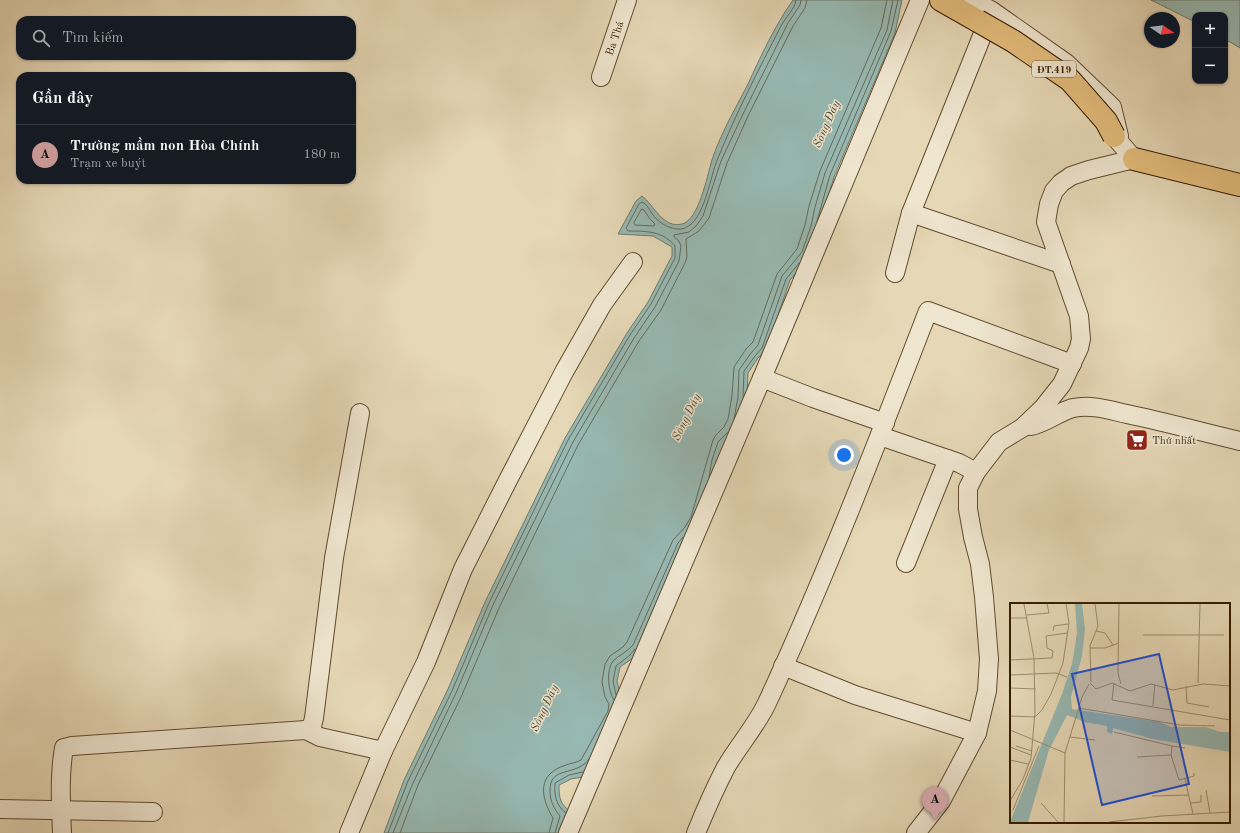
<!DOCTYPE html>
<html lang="vi">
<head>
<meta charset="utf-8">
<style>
  :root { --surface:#171b24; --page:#20242c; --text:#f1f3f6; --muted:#9ea1a6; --line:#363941; --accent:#c59692 }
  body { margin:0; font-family:"Old Standard TT",serif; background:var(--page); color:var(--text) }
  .controls { position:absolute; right:12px; top:12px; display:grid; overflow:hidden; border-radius:8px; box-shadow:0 1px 3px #0004 }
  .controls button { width:36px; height:36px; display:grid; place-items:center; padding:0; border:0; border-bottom:1px solid var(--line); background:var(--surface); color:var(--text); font:20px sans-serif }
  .compass { position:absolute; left:1144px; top:12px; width:36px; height:36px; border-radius:50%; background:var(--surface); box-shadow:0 1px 3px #0004; rotate:103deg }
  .you { position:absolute; left:844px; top:455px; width:14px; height:14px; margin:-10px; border:3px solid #fff; border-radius:50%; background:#1a73e8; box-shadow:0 0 0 6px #1a73e833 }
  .badge { display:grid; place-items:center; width:26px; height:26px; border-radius:50%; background:var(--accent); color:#111; font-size:13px; font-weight:700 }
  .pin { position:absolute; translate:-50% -33px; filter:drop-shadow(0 1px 2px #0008) }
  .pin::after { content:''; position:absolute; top:21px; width:14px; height:12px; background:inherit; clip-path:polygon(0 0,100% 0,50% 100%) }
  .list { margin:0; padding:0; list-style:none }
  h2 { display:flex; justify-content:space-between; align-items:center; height:52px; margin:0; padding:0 16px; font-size:17px }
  h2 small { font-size:13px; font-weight:400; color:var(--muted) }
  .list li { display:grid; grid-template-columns:26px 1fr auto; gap:12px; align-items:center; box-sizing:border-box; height:60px; padding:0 16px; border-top:1px solid var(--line) }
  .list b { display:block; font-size:15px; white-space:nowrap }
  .list p { margin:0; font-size:13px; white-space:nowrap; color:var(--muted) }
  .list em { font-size:13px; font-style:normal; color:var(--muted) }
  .icon { flex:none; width:22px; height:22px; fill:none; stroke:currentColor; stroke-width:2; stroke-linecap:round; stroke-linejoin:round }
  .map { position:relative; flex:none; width:1240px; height:833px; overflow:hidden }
  .search { position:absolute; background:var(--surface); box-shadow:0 1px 3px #0004; left:16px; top:16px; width:340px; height:44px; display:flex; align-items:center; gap:10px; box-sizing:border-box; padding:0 14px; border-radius:12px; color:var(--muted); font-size:15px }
  .panel { position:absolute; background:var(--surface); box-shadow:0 1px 3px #0004; left:16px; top:72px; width:340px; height:112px; border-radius:12px }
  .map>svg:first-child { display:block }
</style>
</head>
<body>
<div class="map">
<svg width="1240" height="833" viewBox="0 0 1240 833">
  <rect width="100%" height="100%" fill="#e6d8b6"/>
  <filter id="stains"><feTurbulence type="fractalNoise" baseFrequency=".005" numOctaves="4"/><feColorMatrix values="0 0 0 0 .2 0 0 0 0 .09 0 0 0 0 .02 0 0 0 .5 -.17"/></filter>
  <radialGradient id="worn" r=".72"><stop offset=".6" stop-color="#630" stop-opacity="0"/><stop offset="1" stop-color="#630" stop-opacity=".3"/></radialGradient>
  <!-- water -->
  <g fill="#97b9b3" stroke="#707a6b">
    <path d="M793,0H902L895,33L834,177L810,257L790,280L766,350L758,358L748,373L747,399L633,658L620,667L617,681L620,693L583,777L571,779L559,785C559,799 560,804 572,813L563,833H384L404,780L448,689L485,602L565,438L627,333L648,302L672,256V247L653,236L618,234L636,201L642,196C654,205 663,229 682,224C699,220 707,176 712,160C720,135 735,109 747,86C761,56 774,27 793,0Z"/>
    <polygon points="1151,0 1240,0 1240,48 1225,39 1225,15 1195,15 1195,22"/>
  </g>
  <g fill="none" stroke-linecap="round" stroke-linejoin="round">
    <!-- shore -->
    <g stroke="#666a5a" stroke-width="1">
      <polygon points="642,209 644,210 650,219 655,224 654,226 635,225 634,223"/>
      <polyline points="817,221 830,175 891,31 898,0"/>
      <polyline points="743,397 744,371 755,356 762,348 786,279 799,263"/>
      <polyline points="734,419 738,397 739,370 751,353 758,345 782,276 802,252 811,226 815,207 825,173 887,30 893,0"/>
      <polyline points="709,477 712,460 718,442 728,432"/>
      <polyline points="616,695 613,681 616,666 630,655 635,649"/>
      <path d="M614,700C608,691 606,670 613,661C619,655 627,652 633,645L678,543L683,537"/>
      <path d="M566,813C556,806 554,795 555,783L569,775L583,772"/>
      <path d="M388,833L408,781L452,691L489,603L568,440L630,335L651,304L675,258V246C663,231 646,231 628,231L626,228L639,204L642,202C648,205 649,210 653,215C659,224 675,232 685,228C705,220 710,176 718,158C736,113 759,69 781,26C785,18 795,9 796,0"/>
      <polyline points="393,833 413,783 456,693 493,605 573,442 634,338 655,307 679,261 681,246 679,241 674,237 674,235 689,232 696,226 703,216 721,161 743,114 788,23 800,5 801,0"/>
      <polyline points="400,833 418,785 462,695 499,608 578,445 639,341 661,310 685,263 687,257 686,239 699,231 709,218 727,163 748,116 793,26 805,8 807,0"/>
      <path d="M549,833L553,818C540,796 537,774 566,765C571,763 576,763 581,760L608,711L609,704L605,697L602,682L605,664L610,656L623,647L627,642L673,540L685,527L691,517L713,440L716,435L724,427L728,419L732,396L734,367L746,349L753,342L777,274L797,249L805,225L809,206L820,171L881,28L887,0"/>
      <path d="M555,833L560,816C554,809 550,801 550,791C549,765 577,777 589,759"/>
    </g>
    <!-- minor casing -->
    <g stroke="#614b2e" stroke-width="20">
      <g id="minor">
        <polyline points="973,0 992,11 1066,63 1112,107 1119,136"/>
        <path id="s1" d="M601,77L627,0"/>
        <polyline points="911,213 1061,264"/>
        <polyline points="895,273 911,213 992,11"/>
        <polyline points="762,378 813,398 885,423"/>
        <path d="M1031,426C1046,423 1058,412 1073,408C1091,404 1109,410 1127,414C1165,422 1202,432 1240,441"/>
        <polyline points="880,436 959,463 976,472"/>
        <polyline points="906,563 948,459"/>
        <polyline points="783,666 855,695 977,733"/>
        <polyline points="306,730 312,726 314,718 334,558 360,413"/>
        <polyline points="0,809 153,812"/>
        <path d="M62,833C61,805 59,776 64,748L72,746L306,730L320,737L383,751L426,662L463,569L507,482L564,372L602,305L633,262"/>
        <polyline points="349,833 383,751"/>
        <polyline points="568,833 762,378 920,0"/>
        <path d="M696,833C705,811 715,788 726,767C739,745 756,726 767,703C826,575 877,443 928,311L1072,364"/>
        <polyline points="916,833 941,801 977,733 987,691 989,659 984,597 980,564 973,537 968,509 968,488 976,472 999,442 1022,428 1043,408 1062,384 1079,348 1081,339 1079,316 1046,222 1049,204 1054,191 1061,183 1071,176 1089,170 1134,159 1114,136"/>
      </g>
    </g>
    <!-- major casing -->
    <g stroke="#351c00" stroke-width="24">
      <g id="major">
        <polyline points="941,0 978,21"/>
        <polyline points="1134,159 1240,185"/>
      </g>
    </g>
    <!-- minor -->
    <use href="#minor" stroke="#efe6d0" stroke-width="18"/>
    <!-- major -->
    <use href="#major" stroke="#e3bc7b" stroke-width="22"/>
    <!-- major-bridge casing -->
    <g stroke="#351c00" stroke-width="24" stroke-linecap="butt">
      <polyline id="major-bridge" points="978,21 1013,41 1070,80 1106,121 1114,136"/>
    </g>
    <!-- major-bridge -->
    <use href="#major-bridge" stroke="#e3bc7b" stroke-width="22"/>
  </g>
  <!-- icons -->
  <defs>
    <g id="supermarket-square" transform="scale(1.15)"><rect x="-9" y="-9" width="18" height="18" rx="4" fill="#8f2418" stroke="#efe6d0"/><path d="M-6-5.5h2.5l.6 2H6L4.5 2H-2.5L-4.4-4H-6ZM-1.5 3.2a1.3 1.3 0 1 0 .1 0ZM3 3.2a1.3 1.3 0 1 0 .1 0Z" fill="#fff"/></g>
  </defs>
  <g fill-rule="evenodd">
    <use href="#supermarket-square" x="1137" y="440"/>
  </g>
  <g text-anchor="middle" stroke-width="3" stroke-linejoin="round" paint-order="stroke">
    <!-- shield labels -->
    <rect fill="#efe6d0" stroke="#6d593e" stroke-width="1" x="1032" y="61" width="44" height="16" rx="3"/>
    <g font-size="10" font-weight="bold" fill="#351c00">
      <text x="1054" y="73">ĐT.419</text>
    </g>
    <!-- street labels -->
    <g font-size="11" fill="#351c00" stroke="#efe6d0">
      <text dy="4" stroke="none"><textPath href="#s1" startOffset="41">Ba Thá</textPath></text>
    </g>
    <!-- poi labels -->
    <g font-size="11" fill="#351c00" stroke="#efe6d0" text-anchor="start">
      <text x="1152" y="444">Thứ nhất</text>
    </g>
    <!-- water labels -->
    <g font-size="12" font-style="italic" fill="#524b36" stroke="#efe6d0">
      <text transform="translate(826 124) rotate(-66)" y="4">Sông Đáy</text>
      <text transform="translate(686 417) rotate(-64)" y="4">Sông Đáy</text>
      <text transform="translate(544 708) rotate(-65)" y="4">Sông Đáy</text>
    </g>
  </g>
  <!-- overview -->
  <g transform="translate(1010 603)">
    <rect width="220" height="220" fill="#e6d8b6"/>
    <path d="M65,1H72L75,26L72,53L61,94L62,106L150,119L161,124H196L210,129H220V149L143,136L103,125L102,131L97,129V123L75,119L57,112L39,147L18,219H0L52,91L62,61L67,30Z" fill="#97b9b3"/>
    <path fill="none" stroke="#9f8d6d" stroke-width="1" d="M109,1L108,70L111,81M17,12L39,10L37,1M0,15H17M43,28L44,23L58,21M86,28L95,30L103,42M133,32H214M80,45H95L109,40M0,57L42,55L43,48L37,45L36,33L57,30M0,72L46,70L57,74M81,79L80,43L88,23L85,1M80,80L86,86L102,80L120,88L141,81L163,87L193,81L220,83M104,80L102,97L220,117M188,80L190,1M176,83L177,100L199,104M0,85L26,86M143,103L145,81M69,105L170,122L205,123M0,113L25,114L32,107L41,91L53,60L59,20L56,1M0,127L55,150M104,129L162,143L161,152L169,177L184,173V170M60,134L85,137M6,143L22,148M162,143L175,145M0,144L21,152M55,150L72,94L79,81M127,154L161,152M0,157L18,161M175,176L183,211M196,187L200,210M142,193L179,192M0,198L13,176L21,155L25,109L24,55L14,1M31,200L48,219M181,200L191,199V192M3,207L29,143M54,219L55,150M99,219L152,213L220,209"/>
    <path fill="#1d4ed8" fill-opacity="0.15" stroke="#1d4ed8" stroke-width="2" d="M149,51L179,181L92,202L62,71Z"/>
    <rect width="220" height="220" fill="none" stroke="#351c00" stroke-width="2"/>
  </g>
  <rect width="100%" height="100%" filter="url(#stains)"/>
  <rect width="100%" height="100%" fill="url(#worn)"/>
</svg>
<div class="controls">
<button>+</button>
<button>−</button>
</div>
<svg class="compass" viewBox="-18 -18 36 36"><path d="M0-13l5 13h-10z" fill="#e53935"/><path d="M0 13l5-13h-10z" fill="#9ea1a6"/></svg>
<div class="you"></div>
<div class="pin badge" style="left:935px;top:820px">A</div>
<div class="search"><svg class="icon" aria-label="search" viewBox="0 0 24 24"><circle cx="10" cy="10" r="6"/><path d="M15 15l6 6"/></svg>Tìm kiếm</div>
<section class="panel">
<h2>Gần đây<small></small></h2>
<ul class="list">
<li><span class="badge">A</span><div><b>Trường mầm non Hòa Chính</b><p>Trạm xe buýt</p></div><em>180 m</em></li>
</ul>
</section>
</div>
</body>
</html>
